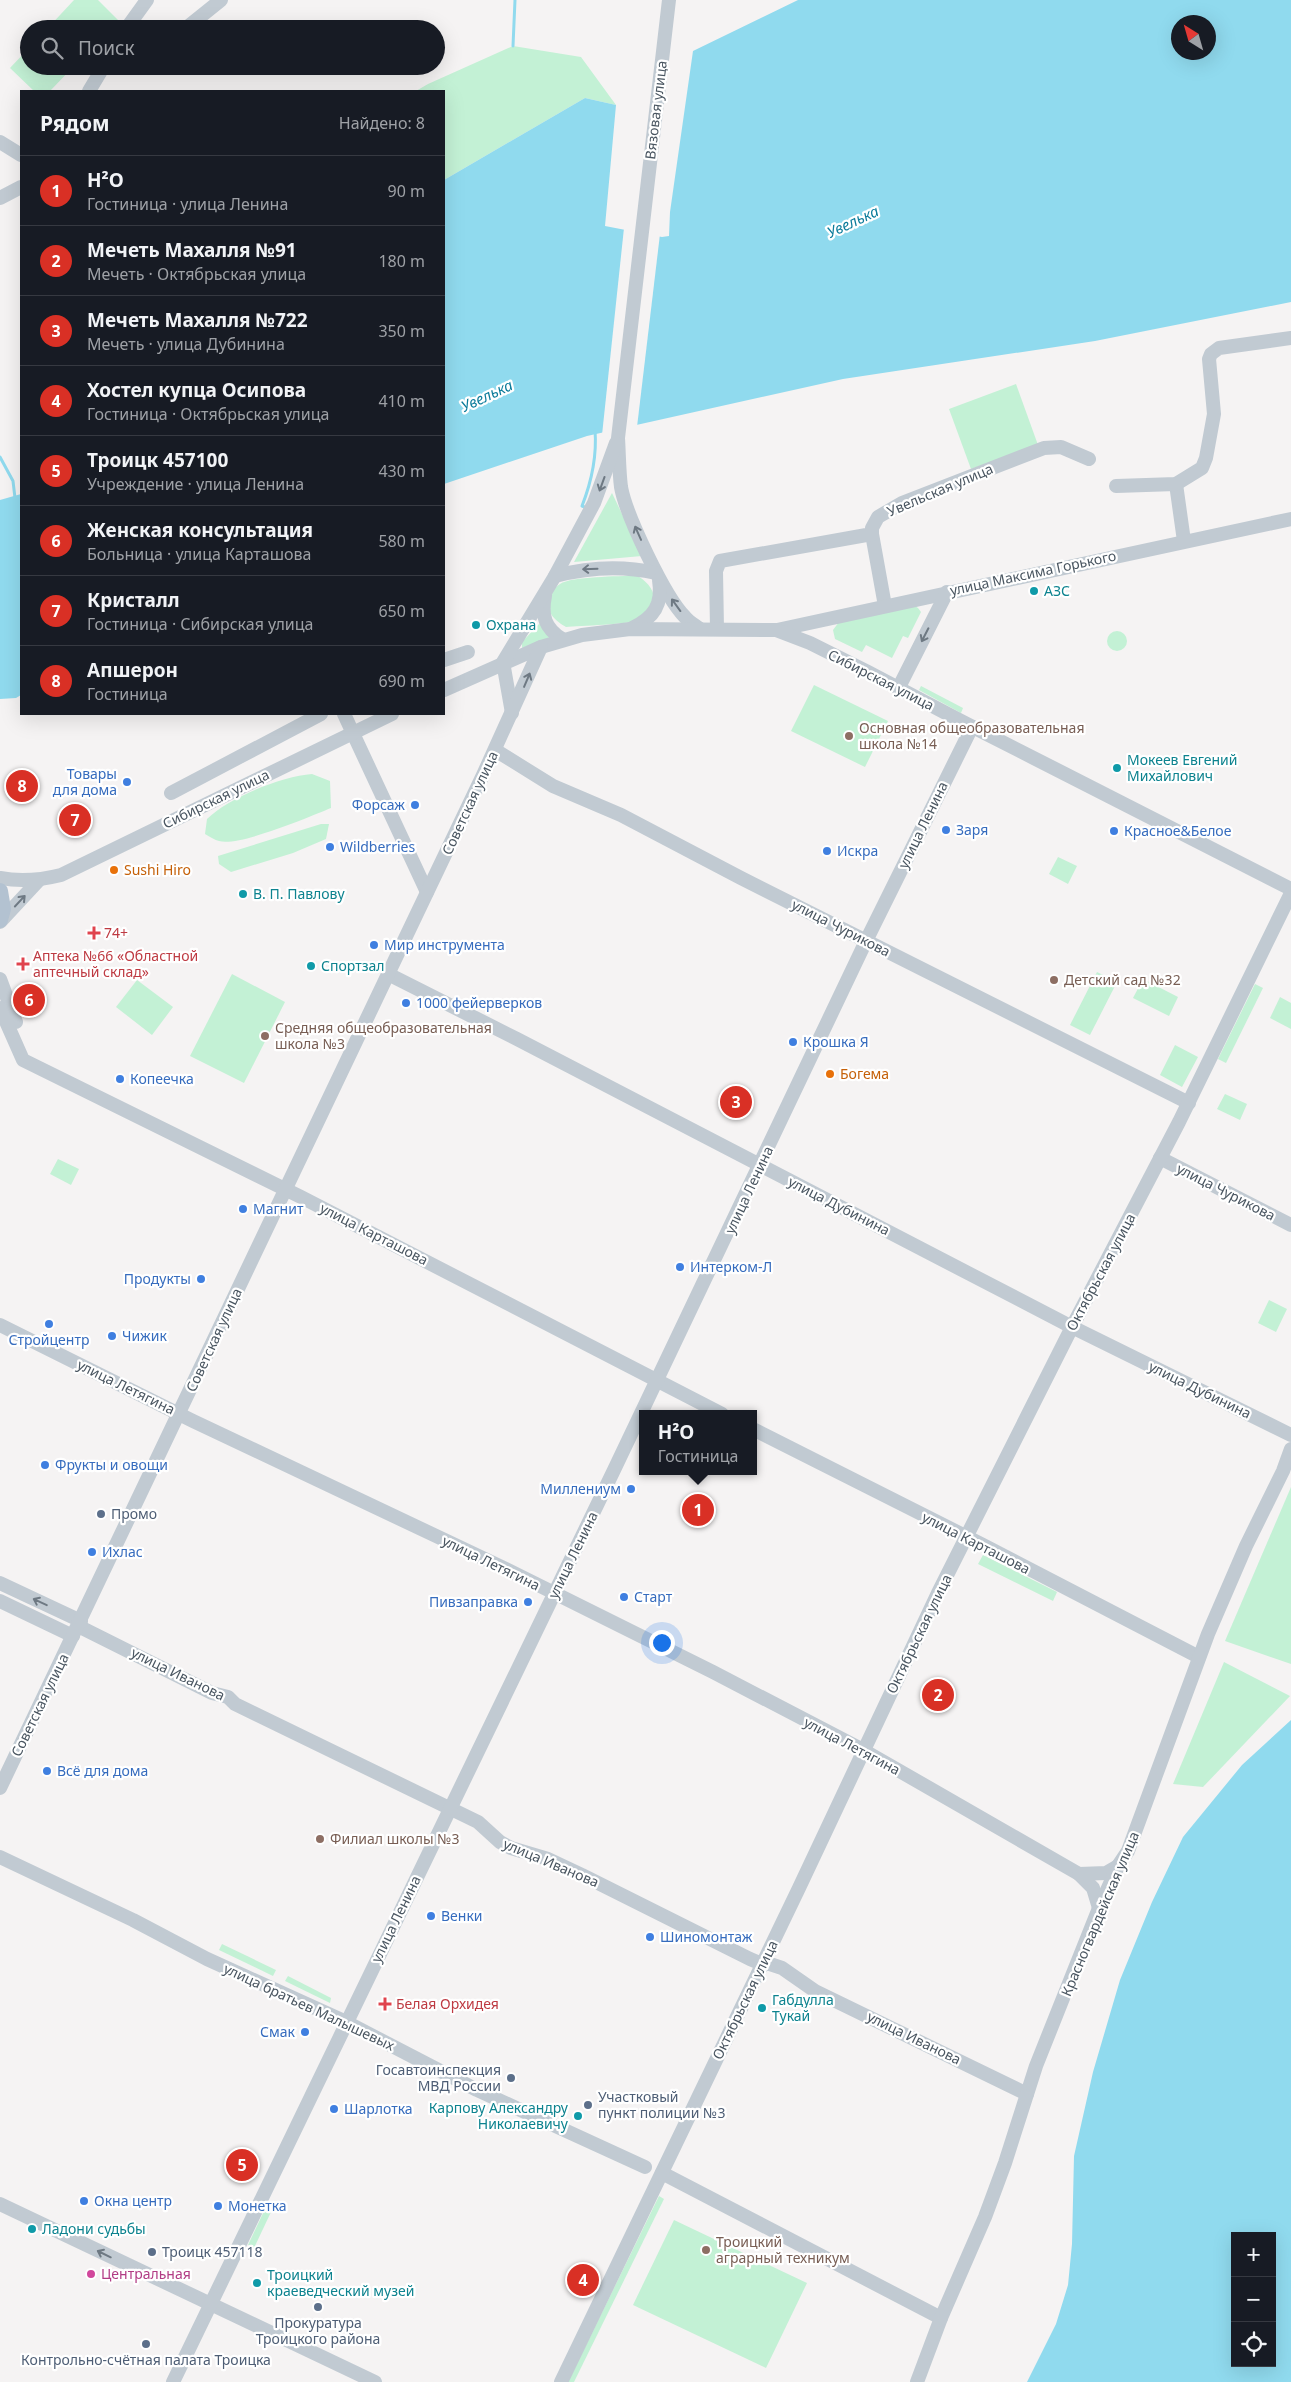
<!DOCTYPE html>
<html lang="ru">
<head>
<meta charset="utf-8">
<style>
  :root { --surface:#171b24; --page:#20242c; --text:#f1f3f6; --muted:#9ea1a6; --line:#363941; --accent:#d93025 }
  body { margin:0; font-family:"Noto Sans",sans-serif; background:var(--page); color:var(--text) }
  .controls { position:absolute; right:15px; bottom:15px; display:grid; overflow:hidden; border-radius:0px; box-shadow:0 5px 20px #0002 }
  .controls button { width:45px; height:45px; display:grid; place-items:center; padding:0; border:0; border-bottom:1px solid var(--line); background:var(--surface); color:var(--text); font:25px sans-serif }
  .compass { position:absolute; left:1171px; top:15px; width:45px; height:45px; border-radius:50%; background:var(--surface); box-shadow:0 5px 20px #0002; rotate:323deg }
  .you { position:absolute; left:661px; top:1642px; width:18px; height:18px; margin:-12px; border:4px solid #fff; border-radius:50%; background:#1a73e8; box-shadow:0 0 0 8px #1a73e833 }
  .badge { display:grid; place-items:center; width:32px; height:32px; border-radius:50%; background:var(--accent); color:#fff; font-size:16px; font-weight:700 }
  .pin { position:absolute; translate:-50% -50%; border:2px solid #fff; box-shadow:0 1px 5px #0006 }
  .popup { position:absolute; left:639px; top:1410px; width:118px; height:65px; box-sizing:border-box; display:grid; place-content:center; border-radius:0px; background:var(--surface); filter:drop-shadow(0 1px 4px #0005); font-size:16px; white-space:nowrap; color:var(--muted) }
  .popup b { font-size:19px; color:var(--text) }
  .popup::after { content:''; position:absolute; left:50%; top:100%; margin-left:-10px; border:10px solid transparent; border-top-color:var(--surface) }
  .list { margin:0; padding:0; list-style:none }
  h2 { display:flex; justify-content:space-between; align-items:center; height:65px; margin:0; padding:0 20px; font-size:21px }
  h2 small { font-size:16px; font-weight:400; color:var(--muted) }
  .list li { display:grid; grid-template-columns:32px 1fr auto; gap:15px; align-items:center; box-sizing:border-box; height:70px; padding:0 20px; border-top:1px solid var(--line) }
  .list b { display:block; font-size:19px; white-space:nowrap }
  .list p { margin:0; font-size:16px; white-space:nowrap; color:var(--muted) }
  .list em { font-size:16px; font-style:normal; color:var(--muted) }
  .icon { flex:none; width:28px; height:28px; fill:none; stroke:currentColor; stroke-width:2; stroke-linecap:round; stroke-linejoin:round }
  .map { position:relative; flex:none; width:1291px; height:2382px; overflow:hidden }
  .search { position:absolute; background:var(--surface); box-shadow:0 5px 20px #0002; left:20px; top:20px; width:425px; height:55px; display:flex; align-items:center; gap:12px; box-sizing:border-box; padding:0 18px; border-radius:28px; color:var(--muted); font-size:19px }
  .panel { position:absolute; background:var(--surface); box-shadow:0 5px 20px #0002; left:20px; top:90px; width:425px; height:625px; border-radius:0px }
  .map>svg:first-child { display:block }
</style>
</head>
<body>
<div class="map">
<svg width="1291" height="2382" viewBox="0 0 1291 2382">
  <rect width="100%" height="100%" fill="#f5f3f3"/>
  <!-- green -->
  <g fill="#c3f1d5">
    <polygon points="74,0 98,0 118,20 110,29 47,29"/>
    <polygon points="513,46 581,57 616,105 585,98 444,180 444,91 416,91 428,84"/>
    <polygon points="29,48 29,66 74,66 50,91 34,91 10,68"/>
    <polygon points="1016,384 1038,445 971,469 949,409"/>
    <polygon points="612,493 642,556 574,562"/>
    <path d="M636,575C645,580 654,588 654,599C654,606 646,617 639,620C631,624 579,626 566,627C556,621 546,613 549,600C551,593 554,588 560,584C572,576 619,577 636,575Z"/>
    <polygon points="912,604 918,608 921,612 908,638 903,636 892,658 866,645 862,652 835,639 833,630 839,622"/>
    <polygon points="539,624 544,625 551,637 522,648 522,642"/>
    <circle cx="1117" cy="641" r="10"/>
    <polygon points="814,685 888,721 865,767 791,731"/>
    <polygon points="921,686 963,708 961,713 919,690"/>
    <path d="M312,774L330,781L331,808C311,816 239,847 219,841C215,840 210,837 205,834L207,819C228,798 282,776 312,774Z"/>
    <polygon points="321,824 329,824 326,839 293,853 231,872 219,864 218,856"/>
    <polygon points="1058,857 1077,866 1068,884 1049,874"/>
    <polygon points="1097,972 1117,982 1090,1035 1070,1025"/>
    <polygon points="232,974 285,1002 244,1083 190,1056"/>
    <polygon points="1143,979 1178,997 1169,1016 1133,998"/>
    <polygon points="137,980 173,1007 152,1035 116,1007"/>
    <polygon points="1255,984 1263,988 1226,1063 1218,1059"/>
    <polygon points="1280,997 1291,1003 1291,1029 1270,1018"/>
    <polygon points="1175,1045 1198,1057 1182,1087 1160,1075"/>
    <polygon points="1225,1094 1247,1104 1240,1120 1217,1109"/>
    <polygon points="58,1159 79,1169 71,1185 50,1174"/>
    <polygon points="1269,1300 1287,1309 1276,1332 1258,1323"/>
    <polygon points="1291,1487 1291,1664 1225,1641"/>
    <polygon points="983,1555 1057,1592 1053,1601 978,1564"/>
    <polygon points="1224,1662 1290,1696 1203,1787 1173,1784"/>
    <polygon points="222,1944 276,1970 273,1976 219,1950"/>
    <polygon points="288,1976 331,1998 330,2003 285,1981"/>
    <polygon points="659,2196 664,2199 574,2382 568,2382"/>
    <polygon points="265,2209 271,2212 254,2248 248,2245"/>
    <polygon points="674,2220 807,2283 766,2368 633,2305"/>
  </g>
  <!-- water -->
  <g fill="#90daee" fill-rule="evenodd">
    <path d="M798,0H1291V302L1095,341L843,379L587,436L444,484V180L585,98L616,105L605,226L662,237L669,236L670,212L693,51ZM1178,22H1208V52H1178Z"/>
    <polygon points="21,494 21,695 16,698 0,699 0,500"/>
    <path d="M1291,1720V2382H1027L1056,2324L1068,2285L1072,2244L1074,2156L1093,2072L1120,1980L1152,1902L1183,1837L1242,1765ZM1235,2236H1272V2363H1235Z"/>
  </g>
  <!-- pier -->
  <polygon fill="#f5f3f3" points="624,228 660,234 637,427 602,435"/>
  <g fill="none" stroke-linecap="round" stroke-linejoin="round">
    <!-- stream -->
    <g stroke="#90daee" stroke-width="3">
      <polyline points="513,46 515,0"/>
      <polyline points="0,457 13,481 15,498"/>
      <path d="M587,508L582,506C591,483 597,456 595,430"/>
    </g>
    <!-- minor -->
    <g stroke="#c1cad2" stroke-width="14">
      <path d="M669,0L618,438C619,454 619,471 621,487C626,515 665,597 685,617C689,622 695,625 700,629"/>
      <polyline points="126,29 147,0"/>
      <polyline points="185,29 221,0"/>
      <polyline points="89,91 104,66"/>
      <polyline points="0,142 21,155"/>
      <polyline points="0,198 21,187"/>
      <polyline points="1176,484 1184,541"/>
      <polyline points="1116,486 1176,484 1202,468 1206,458 1214,414 1209,359 1211,354 1219,348 1291,338"/>
      <polyline points="872,534 885,606"/>
      <path d="M555,576C589,567 621,565 656,573"/>
      <path d="M545,596C541,616 545,628 562,639"/>
      <path d="M632,628C654,618 663,604 659,580"/>
      <polyline points="717,629 716,571 720,561 872,534 872,528 878,517 902,503 1044,448 1061,447 1089,459"/>
      <polyline points="777,630 1291,519"/>
      <polyline points="444,660 468,652"/>
      <polyline points="899,687 947,592"/>
      <polyline points="444,690 541,647 582,635 630,629 776,630 810,643 868,672 961,721 1291,889"/>
      <polyline points="512,713 503,662 555,576 594,503 616,443"/>
      <polyline points="344,714 427,892"/>
      <polyline points="495,750 553,786 621,815 741,878 1189,1103"/>
      <polyline points="171,793 321,714"/>
      <path d="M0,878C21,882 41,880 61,875L392,714"/>
      <polyline points="0,922 39,880"/>
      <polyline points="388,974 517,1039 1072,1327 1291,1435"/>
      <polyline points="0,979 16,1022"/>
      <polyline points="0,1008 23,1060 301,1197 722,1414"/>
      <polyline points="1160,1158 1291,1225"/>
      <polyline points="0,1325 193,1421 508,1570 713,1672 863,1750 1079,1874 1106,1873 1118,1866"/>
      <polyline points="753,1429 983,1545 1199,1657"/>
      <polyline points="0,1583 81,1621"/>
      <polyline points="0,1601 73,1636"/>
      <polyline points="78,1626 212,1693 228,1697 235,1704 478,1822 500,1842 511,1848 548,1859 582,1875 750,1959 762,1964 770,1964 782,1968 815,1991 1027,2094"/>
      <polyline points="0,1788 483,775 541,647"/>
      <polyline points="0,1857 133,1920 207,1959 346,2022 477,2090 645,2167"/>
      <polyline points="1079,1874 1093,1888 1099,1908"/>
      <polyline points="662,2173 941,2318"/>
      <polyline points="0,2204 375,2382"/>
      <polyline points="173,2382 614,1470 866,941 972,727"/>
      <polyline points="561,2382 799,1888 938,1593 1072,1327 1179,1122 1291,893"/>
      <polyline points="917,2382 941,2318 985,2217 1005,2163 1036,2066 1099,1908 1118,1866 1128,1851 1208,1634 1246,1546 1283,1471 1291,1449"/>
    </g>
    <!-- major -->
    <polyline stroke="#b3c2d1" stroke-width="16" points="0,891 3,909 0,920"/>
  </g>
  <!-- one-way arrows -->
  <defs><path id="oneway-shaft" d="M-6 0H5M1.5-3L5.5 0L1.5 3" fill="none" stroke-width="1.6" stroke-linecap="round" stroke-linejoin="round" transform="scale(1.25)"/></defs>
  <g stroke="#6e7983">
    <use href="#oneway-shaft" transform="translate(602 484) rotate(110)"/>
    <use href="#oneway-shaft" transform="translate(638 533) rotate(-114)"/>
    <use href="#oneway-shaft" transform="translate(590 569) rotate(178)"/>
    <use href="#oneway-shaft" transform="translate(676 605) rotate(-126)"/>
    <use href="#oneway-shaft" transform="translate(925 635) rotate(117)"/>
    <use href="#oneway-shaft" transform="translate(527 680) rotate(-67)"/>
    <use href="#oneway-shaft" transform="translate(20 901) rotate(-47)"/>
    <use href="#oneway-shaft" transform="translate(40 1602) rotate(-155)"/>
    <use href="#oneway-shaft" transform="translate(104 2254) rotate(-154)"/>
  </g>
  <!-- markers -->
  <g fill="#0f9aa8" stroke="#fff" stroke-width="2">
    <circle cx="1034" cy="591" r="5"/>
    <circle cx="476" cy="625" r="5"/>
    <circle cx="1117" cy="768" r="5"/>
    <circle cx="243" cy="894" r="5"/>
    <circle cx="311" cy="966" r="5"/>
    <circle cx="762" cy="2008" r="5"/>
    <circle cx="578" cy="2116" r="5"/>
    <circle cx="32" cy="2229" r="5"/>
    <circle cx="257" cy="2283" r="5"/>
  </g>
  <g fill="#8d6e63" stroke="#fff" stroke-width="2">
    <circle cx="849" cy="736" r="5"/>
    <circle cx="1054" cy="980" r="5"/>
    <circle cx="265" cy="1036" r="5"/>
    <circle cx="320" cy="1839" r="5"/>
    <circle cx="706" cy="2250" r="5"/>
  </g>
  <g fill="#3f7fe0" stroke="#fff" stroke-width="2">
    <circle cx="127" cy="782" r="5"/>
    <circle cx="415" cy="805" r="5"/>
    <circle cx="946" cy="830" r="5"/>
    <circle cx="1114" cy="831" r="5"/>
    <circle cx="330" cy="847" r="5"/>
    <circle cx="827" cy="851" r="5"/>
    <circle cx="374" cy="945" r="5"/>
    <circle cx="406" cy="1003" r="5"/>
    <circle cx="793" cy="1042" r="5"/>
    <circle cx="120" cy="1079" r="5"/>
    <circle cx="243" cy="1209" r="5"/>
    <circle cx="680" cy="1267" r="5"/>
    <circle cx="201" cy="1279" r="5"/>
    <circle cx="49" cy="1324" r="5"/>
    <circle cx="112" cy="1336" r="5"/>
    <circle cx="45" cy="1465" r="5"/>
    <circle cx="631" cy="1489" r="5"/>
    <circle cx="92" cy="1552" r="5"/>
    <circle cx="624" cy="1597" r="5"/>
    <circle cx="528" cy="1602" r="5"/>
    <circle cx="47" cy="1771" r="5"/>
    <circle cx="431" cy="1916" r="5"/>
    <circle cx="650" cy="1937" r="5"/>
    <circle cx="305" cy="2032" r="5"/>
    <circle cx="334" cy="2109" r="5"/>
    <circle cx="84" cy="2201" r="5"/>
    <circle cx="218" cy="2206" r="5"/>
  </g>
  <g fill="#e8710a" stroke="#fff" stroke-width="2">
    <circle cx="114" cy="870" r="5"/>
    <circle cx="830" cy="1074" r="5"/>
  </g>
  <g fill="#e0444e" stroke="#fff" stroke-width="2">
    <path d="M91.5 925.5h5v5h5v5h-5v5h-5v-5h-5v-5h5z"/>
    <path d="M20.5 956.5h5v5h5v5h-5v5h-5v-5h-5v-5h5z"/>
    <path d="M382.5 1996.5h5v5h5v5h-5v5h-5v-5h-5v-5h5z"/>
  </g>
  <g fill="#5c6f8a" stroke="#fff" stroke-width="2">
    <circle cx="101" cy="1514" r="5"/>
    <circle cx="511" cy="2078" r="5"/>
    <circle cx="588" cy="2105" r="5"/>
    <circle cx="152" cy="2252" r="5"/>
    <circle cx="318" cy="2307" r="5"/>
    <circle cx="146" cy="2344" r="5"/>
  </g>
  <circle fill="#d1479c" stroke="#fff" stroke-width="2" cx="91" cy="2274" r="5"/>
  <g text-anchor="middle" stroke-width="4.5" stroke-linejoin="round" paint-order="stroke">
    <!-- street labels -->
    <g font-size="14" fill="#4a5661" stroke="#fff">
      <text transform="translate(656 110) rotate(-83)" y="5">Вязовая улица</text>
      <text transform="translate(940 490) rotate(-23)" y="5">Увельская улица</text>
      <text transform="translate(1033 573) rotate(-12)" y="5">улица Максима Горького</text>
      <text transform="translate(881 680) rotate(27)" y="5">Сибирская улица</text>
      <text transform="translate(216 799) rotate(-26)" y="5">Сибирская улица</text>
      <text transform="translate(470 803) rotate(-65)" y="5">Советская улица</text>
      <text transform="translate(923 825) rotate(-64)" y="5">улица Ленина</text>
      <text transform="translate(841 928) rotate(27)" y="5">улица Чурикова</text>
      <text transform="translate(749 1190) rotate(-65)" y="5">улица Ленина</text>
      <text transform="translate(1226 1192) rotate(27)" y="5">улица Чурикова</text>
      <text transform="translate(839 1206) rotate(27)" y="5">улица Дубинина</text>
      <text transform="translate(374 1234) rotate(27)" y="5">улица Карташова</text>
      <text transform="translate(1101 1272) rotate(-62)" y="5">Октябрьская улица</text>
      <text transform="translate(214 1340) rotate(-65)" y="5">Советская улица</text>
      <text transform="translate(126 1387) rotate(26)" y="5">улица Летягина</text>
      <text transform="translate(1200 1390) rotate(26)" y="5">улица Дубинина</text>
      <text transform="translate(976 1543) rotate(27)" y="5">улица Карташова</text>
      <text transform="translate(573 1555) rotate(-64)" y="5">улица Ленина</text>
      <text transform="translate(491 1563) rotate(26)" y="5">улица Летягина</text>
      <text transform="translate(919 1634) rotate(-64)" y="5">Октябрьская улица</text>
      <text transform="translate(178 1674) rotate(26)" y="5">улица Иванова</text>
      <text transform="translate(40 1705) rotate(-64)" y="5">Советская улица</text>
      <text transform="translate(852 1746) rotate(28)" y="5">улица Летягина</text>
      <text transform="translate(551 1863) rotate(23)" y="5">улица Иванова</text>
      <text transform="translate(1100 1914) rotate(-67)" y="5">Красногвардейская улица</text>
      <text transform="translate(396 1919) rotate(-64)" y="5">улица Ленина</text>
      <text transform="translate(745 2000) rotate(-64)" y="5">Октябрьская улица</text>
      <text transform="translate(309 2007) rotate(25)" y="5">улица братьев Малышевых</text>
      <text transform="translate(914 2038) rotate(26)" y="5">улица Иванова</text>
    </g>
    <!-- culture labels -->
    <g font-size="14" fill="#0d838f" stroke="#fff" text-anchor="start">
      <text x="1044" y="596">АЗС</text>
      <text x="486" y="630">Охрана</text>
      <text x="1127" y="765">Мокеев Евгений<tspan x="1127" dy="16">Михайлович</tspan></text>
      <text x="253" y="899">В. П. Павлову</text>
      <text x="321" y="971">Спортзал</text>
      <text x="772" y="2005">Габдулла<tspan x="772" dy="16">Тукай</tspan></text>
      <text x="568" y="2113" text-anchor="end">Карпову Александру<tspan x="568" dy="16">Николаевичу</tspan></text>
      <text x="42" y="2234">Ладони судьбы</text>
      <text x="267" y="2280">Троицкий<tspan x="267" dy="16">краеведческий музей</tspan></text>
    </g>
    <!-- education labels -->
    <g font-size="14" fill="#785e54" stroke="#fff" text-anchor="start">
      <text x="859" y="733">Основная общеобразовательная<tspan x="859" dy="16">школа №14</tspan></text>
      <text x="1064" y="985">Детский сад №32</text>
      <text x="275" y="1033">Средняя общеобразовательная<tspan x="275" dy="16">школа №3</tspan></text>
      <text x="330" y="1844">Филиал школы №3</text>
      <text x="716" y="2247">Троицкий<tspan x="716" dy="16">аграрный техникум</tspan></text>
    </g>
    <!-- shop labels -->
    <g font-size="14" fill="#366cbe" stroke="#fff" text-anchor="start">
      <text x="117" y="779" text-anchor="end">Товары<tspan x="117" dy="16">для дома</tspan></text>
      <text x="405" y="810" text-anchor="end">Форсаж</text>
      <text x="956" y="835">Заря</text>
      <text x="1124" y="836">Красное&amp;Белое</text>
      <text x="340" y="852">Wildberries</text>
      <text x="837" y="856">Искра</text>
      <text x="384" y="950">Мир инструмента</text>
      <text x="416" y="1008">1000 фейерверков</text>
      <text x="803" y="1047">Крошка Я</text>
      <text x="130" y="1084">Копеечка</text>
      <text x="253" y="1214">Магнит</text>
      <text x="690" y="1272">Интерком-Л</text>
      <text x="191" y="1284" text-anchor="end">Продукты</text>
      <text x="122" y="1341">Чижик</text>
      <text x="49" y="1345" text-anchor="middle">Стройцентр</text>
      <text x="55" y="1470">Фрукты и овощи</text>
      <text x="621" y="1494" text-anchor="end">Миллениум</text>
      <text x="102" y="1557">Ихлас</text>
      <text x="634" y="1602">Старт</text>
      <text x="518" y="1607" text-anchor="end">Пивзаправка</text>
      <text x="57" y="1776">Всё для дома</text>
      <text x="441" y="1921">Венки</text>
      <text x="660" y="1942">Шиномонтаж</text>
      <text x="295" y="2037" text-anchor="end">Смак</text>
      <text x="344" y="2114">Шарлотка</text>
      <text x="94" y="2206">Окна центр</text>
      <text x="228" y="2211">Монетка</text>
    </g>
    <!-- food labels -->
    <g font-size="14" fill="#c56008" stroke="#fff" text-anchor="start">
      <text x="124" y="875">Sushi Hiro</text>
      <text x="840" y="1079">Богема</text>
    </g>
    <!-- health labels -->
    <g font-size="14" fill="#be3a42" stroke="#fff" text-anchor="start">
      <text x="104" y="938">74+</text>
      <text x="33" y="961">Аптека №66 «Областной<tspan x="33" dy="16">аптечный склад»</tspan></text>
      <text x="396" y="2009">Белая Орхидея</text>
    </g>
    <!-- service labels -->
    <g font-size="14" fill="#4e5e75" stroke="#fff" text-anchor="start">
      <text x="111" y="1519">Промо</text>
      <text x="501" y="2075" text-anchor="end">Госавтоинспекция<tspan x="501" dy="16">МВД России</tspan></text>
      <text x="598" y="2102">Участковый<tspan x="598" dy="16">пункт полиции №3</tspan></text>
      <text x="162" y="2257">Троицк 457118</text>
      <text x="318" y="2328" text-anchor="middle">Прокуратура<tspan x="318" dy="16">Троицкого района</tspan></text>
      <text x="146" y="2365" text-anchor="middle">Контрольно-счётная палата Троицка</text>
    </g>
    <!-- hotel labels -->
    <g font-size="14" fill="#b23c85" stroke="#fff" text-anchor="start">
      <text x="101" y="2279">Центральная</text>
    </g>
    <!-- water labels -->
    <g font-size="15" font-style="italic" fill="#0c7c9b" stroke="#fff">
      <text transform="translate(853 222) rotate(-25)" y="5">Увелька</text>
      <text transform="translate(487 396) rotate(-25)" y="5">Увелька</text>
    </g>
  </g>
</svg>
<div class="controls">
<button>+</button>
<button>−</button>
<button><svg class="icon" aria-label="locate" viewBox="0 0 24 24"><circle cx="12" cy="12" r="6"/><path d="M12 2v4M12 18v4M2 12h4M18 12h4"/></svg></button>
</div>
<svg class="compass" viewBox="-18 -18 36 36"><path d="M0-13l5 13h-10z" fill="#e53935"/><path d="M0 13l5-13h-10z" fill="#9ea1a6"/></svg>
<div class="you"></div>
<div class="pin badge" style="left:698px;top:1510px">1</div>
<div class="popup"><b>H²O</b>Гостиница</div>
<div class="pin badge" style="left:938px;top:1695px">2</div>
<div class="pin badge" style="left:736px;top:1102px">3</div>
<div class="pin badge" style="left:583px;top:2280px">4</div>
<div class="pin badge" style="left:242px;top:2165px">5</div>
<div class="pin badge" style="left:29px;top:1000px">6</div>
<div class="pin badge" style="left:75px;top:820px">7</div>
<div class="pin badge" style="left:22px;top:786px">8</div>
<div class="search"><svg class="icon" aria-label="search" viewBox="0 0 24 24"><circle cx="10" cy="10" r="6"/><path d="M15 15l6 6"/></svg>Поиск</div>
<section class="panel">
<h2>Рядом<small>Найдено: 8</small></h2>
<ul class="list">
<li><span class="badge">1</span><div><b>H²O</b><p>Гостиница · улица Ленина</p></div><em>90 m</em></li>
<li><span class="badge">2</span><div><b>Мечеть Махалля №91</b><p>Мечеть · Октябрьская улица</p></div><em>180 m</em></li>
<li><span class="badge">3</span><div><b>Мечеть Махалля №722</b><p>Мечеть · улица Дубинина</p></div><em>350 m</em></li>
<li><span class="badge">4</span><div><b>Хостел купца Осипова</b><p>Гостиница · Октябрьская улица</p></div><em>410 m</em></li>
<li><span class="badge">5</span><div><b>Троицк 457100</b><p>Учреждение · улица Ленина</p></div><em>430 m</em></li>
<li><span class="badge">6</span><div><b>Женская консультация</b><p>Больница · улица Карташова</p></div><em>580 m</em></li>
<li><span class="badge">7</span><div><b>Кристалл</b><p>Гостиница · Сибирская улица</p></div><em>650 m</em></li>
<li><span class="badge">8</span><div><b>Апшерон</b><p>Гостиница</p></div><em>690 m</em></li>
</ul>
</section>
</div>
</body>
</html>
